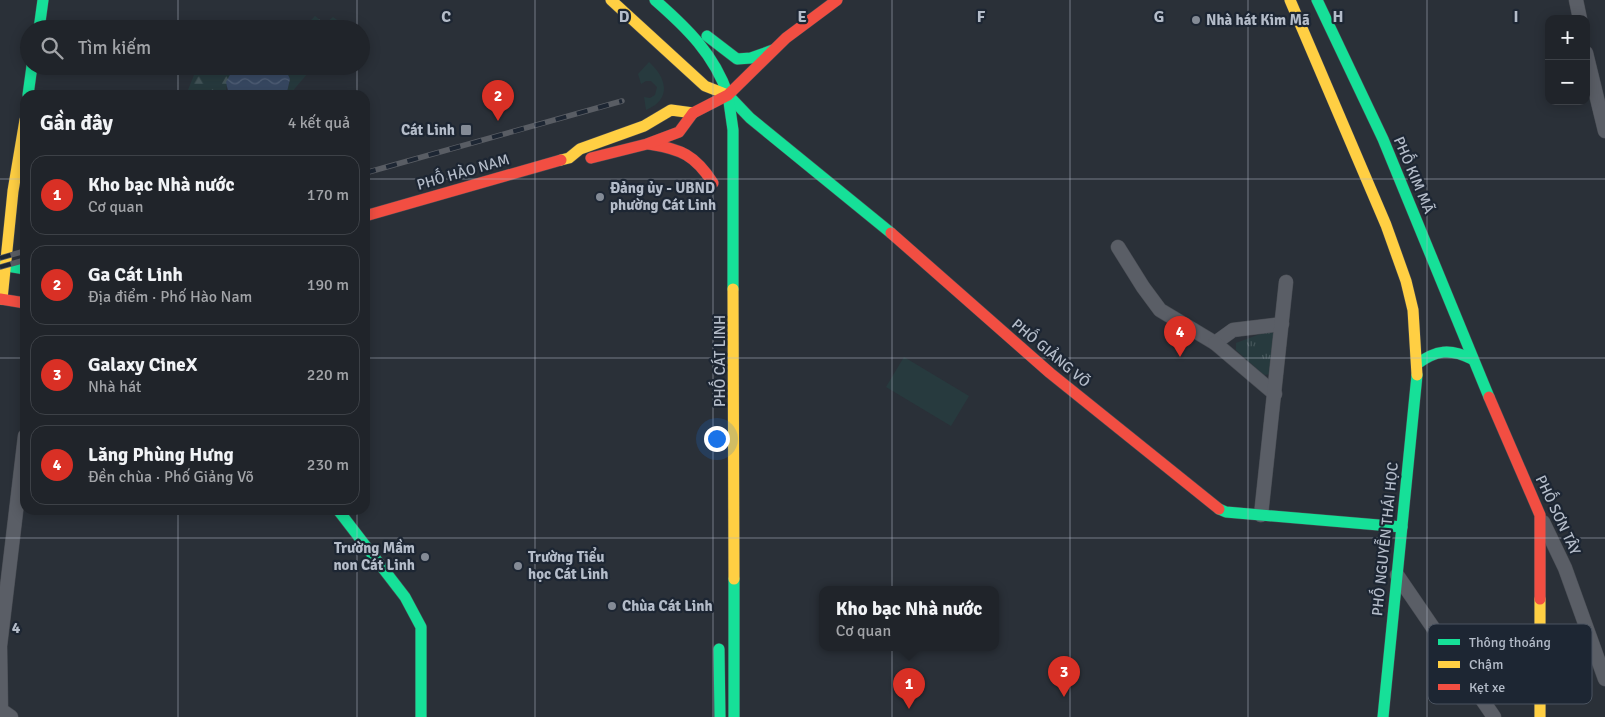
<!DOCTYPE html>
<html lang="vi">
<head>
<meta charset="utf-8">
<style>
  :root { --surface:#20242a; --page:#282c32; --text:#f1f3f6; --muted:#a2a4a8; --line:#3d4147; --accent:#d93025 }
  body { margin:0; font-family:Signika,sans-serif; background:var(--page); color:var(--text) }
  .controls { position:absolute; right:15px; top:15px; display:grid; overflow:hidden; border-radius:10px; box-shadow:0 2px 12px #0003 }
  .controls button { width:45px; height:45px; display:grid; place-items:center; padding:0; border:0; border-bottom:1px solid var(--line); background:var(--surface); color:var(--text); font:25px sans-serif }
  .you { position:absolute; left:716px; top:438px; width:18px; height:18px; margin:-12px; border:4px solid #fff; border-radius:50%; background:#1a73e8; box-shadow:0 0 0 8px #1a73e833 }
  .badge { display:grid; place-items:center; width:32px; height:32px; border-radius:50%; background:var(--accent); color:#fff; font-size:16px; font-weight:700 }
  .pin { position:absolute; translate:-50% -41px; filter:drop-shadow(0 1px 2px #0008) }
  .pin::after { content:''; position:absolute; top:26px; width:18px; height:15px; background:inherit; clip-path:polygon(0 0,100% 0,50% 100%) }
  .popup { position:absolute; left:819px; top:586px; width:180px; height:65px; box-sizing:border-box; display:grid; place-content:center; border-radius:10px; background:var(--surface); filter:drop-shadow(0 1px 4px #0005); font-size:16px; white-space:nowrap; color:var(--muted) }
  .popup b { font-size:19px; color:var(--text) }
  .popup::after { content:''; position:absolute; left:50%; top:100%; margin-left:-10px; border:10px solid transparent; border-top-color:var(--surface) }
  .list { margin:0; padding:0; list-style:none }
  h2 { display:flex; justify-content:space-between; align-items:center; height:65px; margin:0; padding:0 20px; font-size:21px }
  h2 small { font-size:16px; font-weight:400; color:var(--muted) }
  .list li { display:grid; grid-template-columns:32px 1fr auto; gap:15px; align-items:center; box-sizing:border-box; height:80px; margin:0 10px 10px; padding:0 10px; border:1px solid var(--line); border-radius:15px }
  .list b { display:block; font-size:19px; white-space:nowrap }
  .list p { margin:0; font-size:16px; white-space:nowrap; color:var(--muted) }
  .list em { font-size:16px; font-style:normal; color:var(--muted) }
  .icon { flex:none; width:28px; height:28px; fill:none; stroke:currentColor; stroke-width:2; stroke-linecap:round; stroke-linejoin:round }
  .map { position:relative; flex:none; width:1605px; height:717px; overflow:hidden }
  .search { position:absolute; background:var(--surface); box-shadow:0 2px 12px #0003; left:20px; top:20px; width:350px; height:55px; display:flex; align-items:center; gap:12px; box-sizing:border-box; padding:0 18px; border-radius:28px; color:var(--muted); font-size:19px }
  .panel { position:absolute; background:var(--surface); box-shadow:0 2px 12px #0003; left:20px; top:90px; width:350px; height:425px; border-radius:15px }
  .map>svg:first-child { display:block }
</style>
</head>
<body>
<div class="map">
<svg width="1605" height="717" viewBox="0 0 1605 717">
  <defs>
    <pattern id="forest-firs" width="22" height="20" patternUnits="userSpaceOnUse" patternTransform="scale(1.25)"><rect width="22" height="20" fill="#273a3e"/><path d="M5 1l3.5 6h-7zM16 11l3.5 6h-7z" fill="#445559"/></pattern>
    <pattern id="park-tufts" width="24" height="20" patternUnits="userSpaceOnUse" patternTransform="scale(1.25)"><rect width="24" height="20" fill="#273a3e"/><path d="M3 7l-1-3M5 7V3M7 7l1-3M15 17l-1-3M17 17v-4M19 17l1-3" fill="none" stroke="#445559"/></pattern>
    <pattern id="water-waves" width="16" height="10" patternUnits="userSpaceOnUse" patternTransform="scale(1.25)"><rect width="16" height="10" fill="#384963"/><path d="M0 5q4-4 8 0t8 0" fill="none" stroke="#526178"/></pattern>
  </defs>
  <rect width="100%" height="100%" fill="#2a3038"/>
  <!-- grass -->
  <g fill="#273a3e">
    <path d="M649,62C666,77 673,99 646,110L644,97L650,98L655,95L657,87L651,81H646L641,84L638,74Z"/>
    <polygon points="904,357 969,396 951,426 886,387"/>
  </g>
  <!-- forest -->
  <g fill="url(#forest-firs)">
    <polygon points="315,16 325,24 333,17 348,28 303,29"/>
    <polygon points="278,20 294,29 270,29"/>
    <polygon points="211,66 240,66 231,73 226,89 229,95 186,95 194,75"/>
    <polygon points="284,66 314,66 290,94 292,95 284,95 287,92 290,79"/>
  </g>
  <!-- park -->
  <polygon fill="url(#park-tufts)" points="1271,330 1276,336 1271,374 1264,375 1236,350 1236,343"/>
  <!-- water -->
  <polygon fill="url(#water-waves)" points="240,66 284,66 290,79 287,92 284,95 229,95 226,82 231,73"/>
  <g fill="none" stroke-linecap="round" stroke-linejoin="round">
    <!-- street casing -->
    <g stroke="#484c53" stroke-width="15">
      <g id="street">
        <polyline points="1576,0 1580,19"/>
        <polyline points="1586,53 1605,131"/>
        <polyline points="1118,247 1143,287 1160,310 1215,343 1233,330 1282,324"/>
        <polyline points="1215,343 1275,394"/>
        <polyline points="1261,515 1286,282"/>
        <polyline points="1543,522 1565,568 1605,679"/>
        <polyline points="1397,575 1494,717"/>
        <polyline points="11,717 1,710 0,646 25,436"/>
      </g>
    </g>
    <!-- fast casing -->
    <g stroke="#484c53" stroke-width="12">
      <g id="fast">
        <path d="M655,0C687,28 714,54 728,95"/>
        <polyline points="1317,0 1383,139 1489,397"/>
        <polyline points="39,29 43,0"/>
        <polyline points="707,36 737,59 751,58 773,50"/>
        <polyline points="28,95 32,66"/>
        <polyline points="728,95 750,118 891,233"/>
        <polyline points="728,95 733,130 733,289"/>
        <polyline points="0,265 25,269"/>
        <path d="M1417,364C1436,350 1450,348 1472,359"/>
        <polyline points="1219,509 1226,512 1402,527"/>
        <polyline points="338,510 405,597 421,627 421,717"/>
        <polyline points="734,579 734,717"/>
        <polyline points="719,649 720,717"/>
        <polyline points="1383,717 1417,375"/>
      </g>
    </g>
    <!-- slow casing -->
    <g stroke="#484c53" stroke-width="12">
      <g id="slow">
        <polyline points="611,0 705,86 728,95"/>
        <polyline points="1290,0 1386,225 1406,281 1413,310 1417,375"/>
        <polyline points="561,160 569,158 580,149 644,126 671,110 693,113"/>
        <polyline points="733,289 734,579"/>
        <polyline points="2,299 13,191 25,120"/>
        <polyline points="1540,599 1540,717"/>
      </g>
    </g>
    <!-- jam casing -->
    <g stroke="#484c53" stroke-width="12">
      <g id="jam">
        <path d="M649,144C681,149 695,155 713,183"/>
        <polyline points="591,158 647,144 679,132 693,113 728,95 786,38 837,0"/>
        <polyline points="365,216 561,160"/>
        <polyline points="891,233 1050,373 1219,509"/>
        <polyline points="0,299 25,303"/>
        <polyline points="1489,397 1540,515 1540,599"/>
      </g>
    </g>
    <!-- street -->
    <use href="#street" stroke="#5a5e66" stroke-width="14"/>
    <!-- fast -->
    <use href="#fast" stroke="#16e098" stroke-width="11"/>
    <!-- slow -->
    <use href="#slow" stroke="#ffcf43" stroke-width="11"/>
    <!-- jam -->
    <use href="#jam" stroke="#f24e42" stroke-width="11"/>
    <!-- rail casing -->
    <g stroke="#595d64" stroke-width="5.5">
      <g id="rail">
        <polyline points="365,173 622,101"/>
        <polyline points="0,258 25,251"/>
        <polyline points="0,267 25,260"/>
      </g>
    </g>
    <!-- rail -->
    <use href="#rail" stroke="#1d2633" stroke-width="4" stroke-dasharray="11" stroke-linecap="butt"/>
  </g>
  <!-- grid -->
  <path fill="none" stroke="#b4bcc9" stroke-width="1" stroke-opacity="0.55" d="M178,0V29M357,0V29M535,0V717M713,0V717M892,0V717M1070,0V717M1248,0V717M1427,0V717M178,66V95M357,66V95M0,179H25M365,179H1605M0,358H25M365,358H1605M178,510V717M357,510V717M0,538H1605"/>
  <!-- markers -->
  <g fill="#848b96" stroke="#1d2633" stroke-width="2">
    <circle cx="1196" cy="20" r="5"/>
    <rect x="460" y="124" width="12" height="12" rx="2.5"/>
    <circle cx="600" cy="197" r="5"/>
    <circle cx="425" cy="557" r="5"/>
    <circle cx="518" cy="566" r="5"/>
    <circle cx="612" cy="606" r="5"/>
  </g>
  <g text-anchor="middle" stroke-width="4.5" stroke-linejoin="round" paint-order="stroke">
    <!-- poi labels -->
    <g font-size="15" font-weight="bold" fill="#b4bcc9" stroke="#1d2633" text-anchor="start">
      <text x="1206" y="25">Nhà hát Kim Mã</text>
      <text x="455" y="135" text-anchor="end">Cát Linh</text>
      <text x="610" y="193">Đảng ủy - UBND<tspan x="610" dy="17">phường Cát Linh</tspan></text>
      <text x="415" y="553" text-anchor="end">Trường Mầm<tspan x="415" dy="17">non Cát Linh</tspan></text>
      <text x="528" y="562">Trường Tiểu<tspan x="528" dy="17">học Cát Linh</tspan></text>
      <text x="622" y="611">Chùa Cát Linh</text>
    </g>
    <!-- street labels -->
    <g font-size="15" fill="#b4bcc9" stroke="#1d2633">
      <text transform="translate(463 172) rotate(-16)" y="5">PHỐ HÀO NAM</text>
      <text transform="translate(1414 175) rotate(67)" y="5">PHỐ KIM MÃ</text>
      <text transform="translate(1051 353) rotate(40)" y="5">PHỐ GIẢNG VÕ</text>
      <text transform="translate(720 361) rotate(-90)" y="5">PHỐ CÁT LINH</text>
      <text transform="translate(1558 515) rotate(65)" y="5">PHỐ SƠN TÂY</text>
      <text transform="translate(1385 539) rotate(-84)" y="5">PHỐ NGUYỄN THÁI HỌC</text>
    </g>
  </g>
  <!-- legend -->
  <rect x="1428" y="624" width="164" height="80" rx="8" fill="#1d2633" stroke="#4a5360" stroke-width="1"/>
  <rect x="1438" y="639" width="22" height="6" fill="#16e098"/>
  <rect x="1438" y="661" width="22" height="7" fill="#ffcf43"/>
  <rect x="1438" y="684" width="22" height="6" fill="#f24e42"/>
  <g font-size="14" fill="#b4bcc9">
    <text x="1469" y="647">Thông thoáng</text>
    <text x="1469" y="669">Chậm</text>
    <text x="1469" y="692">Kẹt xe</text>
  </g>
  <g font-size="16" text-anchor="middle" font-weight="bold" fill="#b4bcc9" stroke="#1d2633" stroke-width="4.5" stroke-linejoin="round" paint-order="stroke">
    <text x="446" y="22">C</text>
    <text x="624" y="22">D</text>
    <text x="802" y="22">E</text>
    <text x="981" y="22">F</text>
    <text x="1159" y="22">G</text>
    <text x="1338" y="22">H</text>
    <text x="1516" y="22">I</text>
    <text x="16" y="633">4</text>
  </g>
</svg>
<div class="controls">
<button>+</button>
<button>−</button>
</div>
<div class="you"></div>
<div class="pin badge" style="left:909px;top:709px">1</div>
<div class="popup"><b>Kho bạc Nhà nước</b>Cơ quan</div>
<div class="pin badge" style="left:498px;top:121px">2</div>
<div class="pin badge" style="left:1064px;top:697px">3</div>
<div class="pin badge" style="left:1180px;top:357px">4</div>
<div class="search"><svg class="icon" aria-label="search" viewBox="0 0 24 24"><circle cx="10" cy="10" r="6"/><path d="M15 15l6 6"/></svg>Tìm kiếm</div>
<section class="panel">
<h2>Gần đây<small>4 kết quả</small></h2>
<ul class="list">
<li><span class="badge">1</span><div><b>Kho bạc Nhà nước</b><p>Cơ quan</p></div><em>170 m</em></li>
<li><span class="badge">2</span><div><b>Ga Cát Linh</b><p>Địa điểm · Phố Hào Nam</p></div><em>190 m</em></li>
<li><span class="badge">3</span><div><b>Galaxy CineX</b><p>Nhà hát</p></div><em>220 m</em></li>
<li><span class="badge">4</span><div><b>Lăng Phùng Hưng</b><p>Đền chùa · Phố Giảng Võ</p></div><em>230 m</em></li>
</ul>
</section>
</div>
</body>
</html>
